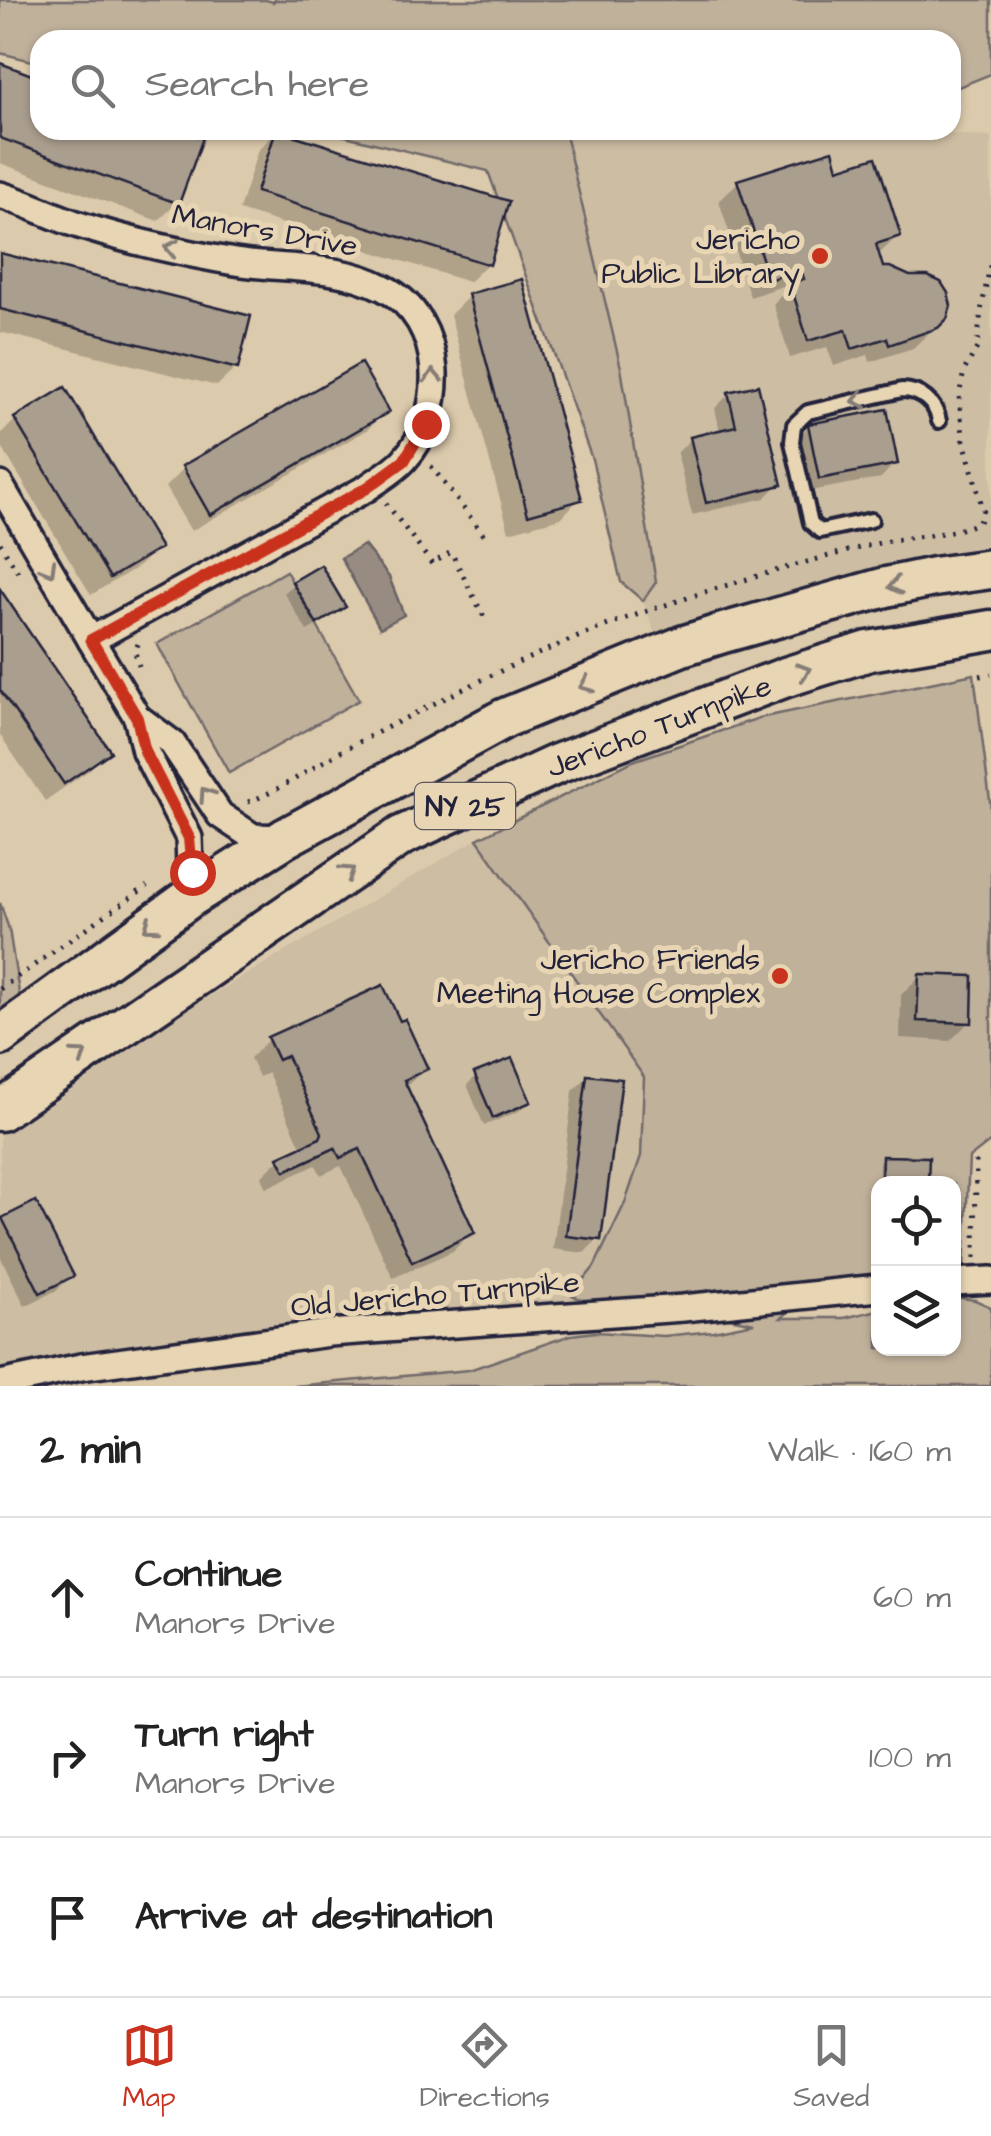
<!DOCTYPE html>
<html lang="en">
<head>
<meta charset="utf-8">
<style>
  :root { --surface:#fff; --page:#f6f6f6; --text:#222; --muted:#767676; --line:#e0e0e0; --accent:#c8321e }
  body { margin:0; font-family:"Architects Daughter",sans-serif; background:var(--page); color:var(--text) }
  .controls { position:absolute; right:30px; bottom:30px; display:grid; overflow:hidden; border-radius:20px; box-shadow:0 2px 8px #0004 }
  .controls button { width:90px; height:90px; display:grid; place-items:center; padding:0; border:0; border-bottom:2px solid var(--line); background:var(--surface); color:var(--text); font:50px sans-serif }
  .stop { position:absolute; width:30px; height:30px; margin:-22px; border:8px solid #c8321e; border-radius:50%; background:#fff }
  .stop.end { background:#c8321e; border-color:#fff; box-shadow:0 2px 10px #0008 }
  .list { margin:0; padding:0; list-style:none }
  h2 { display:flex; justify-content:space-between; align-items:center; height:130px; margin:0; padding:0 40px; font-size:42px }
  h2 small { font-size:32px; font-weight:400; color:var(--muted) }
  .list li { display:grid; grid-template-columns:65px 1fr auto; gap:30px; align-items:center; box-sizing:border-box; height:160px; padding:0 40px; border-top:2px solid var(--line) }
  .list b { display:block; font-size:38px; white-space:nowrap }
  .list p { margin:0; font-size:32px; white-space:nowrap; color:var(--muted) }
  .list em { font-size:32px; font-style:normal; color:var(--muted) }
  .icon { flex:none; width:55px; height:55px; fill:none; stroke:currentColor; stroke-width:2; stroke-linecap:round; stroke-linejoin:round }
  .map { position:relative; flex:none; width:991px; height:1386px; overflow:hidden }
  .search { position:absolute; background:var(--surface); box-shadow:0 2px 8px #0004; left:30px; right:30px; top:30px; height:110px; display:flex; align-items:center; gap:25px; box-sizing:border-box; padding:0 35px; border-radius:30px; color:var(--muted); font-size:38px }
  .sheet { height:610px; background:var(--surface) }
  nav { display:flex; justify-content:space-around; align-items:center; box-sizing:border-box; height:140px; border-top:2px solid var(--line); background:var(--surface); font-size:28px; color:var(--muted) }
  nav a { display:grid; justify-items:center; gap:5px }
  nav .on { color:var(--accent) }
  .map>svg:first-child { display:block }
</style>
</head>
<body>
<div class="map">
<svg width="991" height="1386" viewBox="0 0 991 1386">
  <rect width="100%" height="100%" fill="#dccaac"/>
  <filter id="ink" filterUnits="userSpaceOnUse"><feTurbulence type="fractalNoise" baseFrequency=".01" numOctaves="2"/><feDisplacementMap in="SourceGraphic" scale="20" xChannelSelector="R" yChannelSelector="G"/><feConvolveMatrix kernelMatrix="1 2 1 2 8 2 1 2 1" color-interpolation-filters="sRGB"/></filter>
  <g filter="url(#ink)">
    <!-- built -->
    <g fill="#cdbda3">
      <polygon points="564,130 893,130 991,137 991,552 658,642 643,601 656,581"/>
      <polygon points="477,839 644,1077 641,1156 607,1254 608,1308 0,1382 0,1119"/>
    </g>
    <!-- green -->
    <g fill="#c0b19b" stroke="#716a6b" stroke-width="2.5">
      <polygon points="0,0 266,0 273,2 275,0 991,0 991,74 951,90 951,40 40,40 40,63 0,53"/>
      <polygon points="321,130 564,130 621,368 656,582 643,601 621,582 592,459 488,171"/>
      <polygon points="286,571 359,700 229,773 157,644"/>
      <polygon points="974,674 991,809 991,1141 969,1158 964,1267 958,1276 954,1279 954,1184 878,1184 878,1293 797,1305 781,1318 844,1318 878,1310 878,1348 954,1348 954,1297 975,1300 991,1307 991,1386 294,1386 469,1370 571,1335 595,1332 664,1336 713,1331 754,1323 709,1314 588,1303 566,1292 586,1277 594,1267 625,1203 641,1156 644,1077 477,839 633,761 759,718"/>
      <polygon points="0,903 9,929 20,999 0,1014"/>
    </g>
    <!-- water -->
    <polygon fill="#988c82" stroke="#696266" stroke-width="2.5" points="364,545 389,577 404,615 380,628 341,558"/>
    <!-- shadow -->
    <g fill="#0003">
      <polygon points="0,65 40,80 40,130 175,130 177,203 158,221 0,163"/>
      <polygon points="277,131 487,264 469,282 239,210 258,150"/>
      <polygon points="837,172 898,236 879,254 881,270 945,318 913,348 870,362 868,355 834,366 827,347 790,358 773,304 784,292 783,286 750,297 719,201 738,182"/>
      <polygon points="0,256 236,368 217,386 0,332"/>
      <polygon points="469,296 579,499 561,518 509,532 450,315"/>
      <polygon points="729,394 779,484 765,498 692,515 677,453 691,439 720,432 715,408"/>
      <polygon points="385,411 367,430 191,531 165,487 184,468"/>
      <polygon points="15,420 158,548 139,566 91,595 0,444 0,435"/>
      <polygon points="809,426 895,463 881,478 805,492 795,441"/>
      <polygon points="294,584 343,607 333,616 307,631 284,593"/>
      <polygon points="0,593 108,752 89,770 45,801 0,735"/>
      <polygon points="920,976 969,1022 950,1041 900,1038 901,995"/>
      <polygon points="268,1040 425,1068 405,1088 472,1232 453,1251 393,1278 341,1166 321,1175 316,1165 266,1188 261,1177 280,1159 302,1149 268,1073 259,1077 250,1058"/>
      <polygon points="476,1076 528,1102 519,1111 484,1126 467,1085"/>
      <polygon points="587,1077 598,1239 584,1253 553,1249 573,1091"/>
      <polygon points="883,1158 926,1184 878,1184 878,1192 879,1162"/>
      <polygon points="3,1220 71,1276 57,1290 25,1306 0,1256 0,1224"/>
    </g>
    <!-- building -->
    <g fill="#aa9e8e" stroke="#22223b" stroke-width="2.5">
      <polygon points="0,63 40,78 40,130 182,130 203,138 179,204 0,138"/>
      <polygon points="276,130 509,201 490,265 256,192"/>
      <polygon points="833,150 838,169 876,157 901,236 876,244 883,267 890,267 910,276 928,276 941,282 948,293 951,306 947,319 938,328 889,345 887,338 852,349 846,330 808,341 790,283 804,279 801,269 769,280 737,180"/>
      <polygon points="0,253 251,316 238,369 0,309"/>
      <polygon points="522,279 582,500 528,515 468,294"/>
      <polygon points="361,363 389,412 210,515 182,466"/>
      <polygon points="758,385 782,485 706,503 690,437 736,426 728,392"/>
      <polygon points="65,387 161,548 110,578 14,418"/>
      <polygon points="887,409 898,464 819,479 808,424"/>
      <polygon points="321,565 346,607 317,624 292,582"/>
      <polygon points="0,589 111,752 64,784 0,690"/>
      <polygon points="919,974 973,976 972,1023 917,1021"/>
      <polygon points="383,985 400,1021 405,1019 428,1069 404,1080 475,1233 412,1262 360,1149 340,1158 335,1148 285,1171 278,1157 320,1138 322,1133 287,1056 278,1060 267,1037"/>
      <polygon points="512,1058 531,1102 493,1118 474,1073"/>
      <polygon points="587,1075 622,1079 601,1240 566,1236"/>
      <polygon points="882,1156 929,1157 928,1184 881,1184"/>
      <polygon points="36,1201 74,1276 40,1293 2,1218"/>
    </g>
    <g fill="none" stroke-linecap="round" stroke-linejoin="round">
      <!-- lane casing -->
      <g stroke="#22223b" stroke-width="20">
        <path id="lane" d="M871,520L820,531L811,523L792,442L794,425L808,412L902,390C920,390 936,403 939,421"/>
      </g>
      <!-- street casing -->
      <g stroke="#22223b" stroke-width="32">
        <g id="street">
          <path d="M0,195C27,203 52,216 79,225C129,241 183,253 235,262C285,270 338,264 384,288C447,320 447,413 404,460C394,471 379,479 367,488L91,640L0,485"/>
          <polyline points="91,640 137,717"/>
          <polyline points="191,897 189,838 145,751 137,717 172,743 220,815 253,837 285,838"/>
          <polyline points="954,1282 991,1280"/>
          <polyline points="0,1384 81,1367 329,1333 683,1308 878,1288"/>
        </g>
      </g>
      <!-- primary casing -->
      <g stroke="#22223b" stroke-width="45">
        <g id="primary">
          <polyline points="0,1036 191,897 285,838 505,718 682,646 723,633 886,587 934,577 991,569"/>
          <polyline points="0,1111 401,836 557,764 786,677 869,651 991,630"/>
        </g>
      </g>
      <!-- path -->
      <g stroke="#22223b" stroke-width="5" stroke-dasharray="2.5 8" stroke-linecap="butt">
        <polyline points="431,466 487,539"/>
        <polyline points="386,503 432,564 451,552 484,617"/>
        <polyline points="0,543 19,574"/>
        <polyline points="138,644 135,652 139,666"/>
        <polyline points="980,676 991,674"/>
        <path d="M248,802C284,789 315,765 349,747C437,702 526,655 619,621C703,591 788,566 875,544C905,536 953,536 979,522L983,510L963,437L959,396L964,371L977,348L981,311L991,261"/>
        <polyline points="0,989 147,886"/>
        <polyline points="975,1258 976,1160"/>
      </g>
      <!-- lane -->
      <use href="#lane" stroke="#e8d5b3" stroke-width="12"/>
      <!-- street -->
      <use href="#street" stroke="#e8d5b3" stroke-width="25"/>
      <!-- primary -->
      <use href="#primary" stroke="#e8d5b3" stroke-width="38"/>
    </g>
    <!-- one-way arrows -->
    <defs><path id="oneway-chevron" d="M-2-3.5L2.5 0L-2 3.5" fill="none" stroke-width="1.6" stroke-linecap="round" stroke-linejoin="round" transform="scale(2.5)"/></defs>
    <g stroke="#857c77">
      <use href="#oneway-chevron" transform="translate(171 248) rotate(-168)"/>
      <use href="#oneway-chevron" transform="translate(433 376) rotate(-92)"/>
      <use href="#oneway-chevron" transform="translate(859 400) rotate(167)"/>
      <use href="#oneway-chevron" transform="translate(49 569) rotate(60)"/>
      <use href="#oneway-chevron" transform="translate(895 586) rotate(167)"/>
      <use href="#oneway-chevron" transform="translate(804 671) rotate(-17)"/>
      <use href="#oneway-chevron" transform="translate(586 685) rotate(158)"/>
      <use href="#oneway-chevron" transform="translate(206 794) rotate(-124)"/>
      <use href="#oneway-chevron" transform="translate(348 872) rotate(-34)"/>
      <use href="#oneway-chevron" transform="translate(150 926) rotate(144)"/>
      <use href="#oneway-chevron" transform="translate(80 1055) rotate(-35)"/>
    </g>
  </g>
  <g fill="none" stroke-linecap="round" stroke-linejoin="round" filter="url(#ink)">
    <!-- route -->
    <polyline stroke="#c8321e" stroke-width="12" points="192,872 189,838 145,752 137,718 91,640 367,488 404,461 426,424"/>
  </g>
  <!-- markers -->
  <g fill="#c8321e" stroke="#e8d5b3" stroke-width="4">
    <circle cx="820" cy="256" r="10"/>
    <circle cx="780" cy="976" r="10"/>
  </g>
  <g text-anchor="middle" stroke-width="10" stroke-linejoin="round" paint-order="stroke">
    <!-- shield labels -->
    <rect fill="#e8d5b3" stroke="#5d585f" stroke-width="2.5" x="415" y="783" width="100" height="46" rx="8"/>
    <g font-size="28" font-weight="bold" fill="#22223b">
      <text x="465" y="816">NY 25</text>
    </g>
    <!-- street labels -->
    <g font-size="30" fill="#22223b" stroke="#e8d5b3">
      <text transform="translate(265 230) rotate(10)" y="10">Manors Drive</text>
      <text transform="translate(659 726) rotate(-21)" y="10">Jericho Turnpike</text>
      <text transform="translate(435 1294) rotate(-5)" y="10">Old Jericho Turnpike</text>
    </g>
    <!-- poi labels -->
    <g font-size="30" fill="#22223b" stroke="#e8d5b3" text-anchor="end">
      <text x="800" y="249">Jericho<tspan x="800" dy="34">Public Library</tspan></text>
      <text x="760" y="969">Jericho Friends<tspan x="760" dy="34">Meeting House Complex</tspan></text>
    </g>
  </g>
</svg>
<div class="controls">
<button><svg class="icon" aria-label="locate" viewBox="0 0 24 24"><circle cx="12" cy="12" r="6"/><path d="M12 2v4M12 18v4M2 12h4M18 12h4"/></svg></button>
<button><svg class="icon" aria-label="layers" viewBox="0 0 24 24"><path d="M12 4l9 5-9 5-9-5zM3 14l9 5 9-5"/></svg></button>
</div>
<div class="stop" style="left:192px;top:872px"></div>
<div class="stop end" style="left:426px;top:424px"></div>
<div class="search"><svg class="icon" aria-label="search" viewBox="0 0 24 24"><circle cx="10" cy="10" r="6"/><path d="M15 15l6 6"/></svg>Search here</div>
</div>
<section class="sheet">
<h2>2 min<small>Walk · 160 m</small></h2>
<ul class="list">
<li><svg class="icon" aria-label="ahead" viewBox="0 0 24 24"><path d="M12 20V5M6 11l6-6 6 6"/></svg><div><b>Continue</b><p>Manors Drive</p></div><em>60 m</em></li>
<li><svg class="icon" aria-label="right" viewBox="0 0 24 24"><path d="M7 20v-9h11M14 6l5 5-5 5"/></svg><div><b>Turn right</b><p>Manors Drive</p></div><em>100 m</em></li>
<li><svg class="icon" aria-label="arrive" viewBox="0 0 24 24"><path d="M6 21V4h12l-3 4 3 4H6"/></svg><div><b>Arrive at destination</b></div></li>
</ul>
</section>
<nav>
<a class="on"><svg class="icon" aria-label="map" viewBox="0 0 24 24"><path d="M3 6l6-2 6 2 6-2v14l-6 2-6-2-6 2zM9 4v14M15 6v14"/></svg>Map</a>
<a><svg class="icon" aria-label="directions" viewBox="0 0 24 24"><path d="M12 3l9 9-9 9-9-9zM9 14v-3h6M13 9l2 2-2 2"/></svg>Directions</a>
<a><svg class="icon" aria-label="saved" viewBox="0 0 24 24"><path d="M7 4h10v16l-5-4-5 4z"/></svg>Saved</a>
</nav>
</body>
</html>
